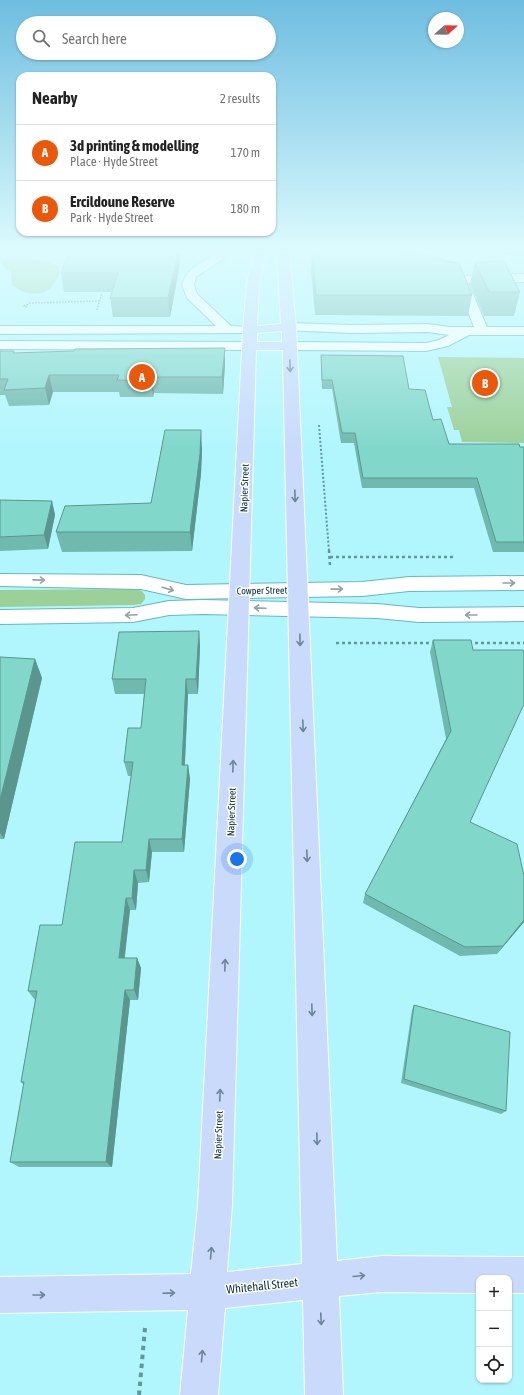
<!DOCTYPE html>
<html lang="en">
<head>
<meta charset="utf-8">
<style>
  :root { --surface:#fff; --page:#f2f2f2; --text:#222; --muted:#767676; --line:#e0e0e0; --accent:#ea580c }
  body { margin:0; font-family:"Asap Condensed",sans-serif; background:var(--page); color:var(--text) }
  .controls { position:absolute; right:12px; bottom:12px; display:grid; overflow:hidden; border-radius:8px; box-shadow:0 1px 3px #0004 }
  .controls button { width:36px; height:36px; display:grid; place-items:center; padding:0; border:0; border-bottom:1px solid var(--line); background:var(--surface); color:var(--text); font:20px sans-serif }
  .compass { position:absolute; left:428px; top:12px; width:36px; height:36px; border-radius:50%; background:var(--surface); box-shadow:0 1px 3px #0004; rotate:70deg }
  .you { position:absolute; left:237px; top:859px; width:14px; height:14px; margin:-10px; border:3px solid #fff; border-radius:50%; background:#1a73e8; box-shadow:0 0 0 6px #1a73e833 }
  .badge { display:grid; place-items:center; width:26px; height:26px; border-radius:50%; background:var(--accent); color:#fff; font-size:13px; font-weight:700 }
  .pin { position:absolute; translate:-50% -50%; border:2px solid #fff; box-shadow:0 1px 4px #0006 }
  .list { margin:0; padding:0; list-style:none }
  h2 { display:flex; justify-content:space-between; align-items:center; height:52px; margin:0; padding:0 16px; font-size:17px }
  h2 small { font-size:13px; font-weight:400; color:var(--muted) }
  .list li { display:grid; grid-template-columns:26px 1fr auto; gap:12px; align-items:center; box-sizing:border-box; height:56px; padding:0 16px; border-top:1px solid var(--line) }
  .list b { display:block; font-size:15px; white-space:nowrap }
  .list p { margin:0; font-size:13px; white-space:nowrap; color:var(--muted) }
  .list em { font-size:13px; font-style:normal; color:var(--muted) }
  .icon { flex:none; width:22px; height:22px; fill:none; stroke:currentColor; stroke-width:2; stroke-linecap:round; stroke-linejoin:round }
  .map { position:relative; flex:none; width:524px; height:1395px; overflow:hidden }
  .search { position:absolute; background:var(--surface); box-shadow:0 1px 3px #0004; left:16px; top:16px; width:260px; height:44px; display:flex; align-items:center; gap:10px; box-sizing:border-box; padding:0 14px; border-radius:22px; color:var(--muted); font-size:15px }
  .panel { position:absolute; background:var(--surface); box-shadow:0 1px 3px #0004; left:16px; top:72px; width:260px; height:164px; border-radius:12px }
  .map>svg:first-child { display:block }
</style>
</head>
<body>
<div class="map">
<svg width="524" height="1395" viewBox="0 0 524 1395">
  <rect width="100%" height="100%" fill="#b2f6fd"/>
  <!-- green -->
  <g fill="#9bd099">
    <path d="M11,258C26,258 47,259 59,267L60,273C57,278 54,285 50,289C40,297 20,294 12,284L11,272L3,267L2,264L4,260Z"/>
    <polygon points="438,357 524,358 524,443 462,442 459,430 454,430 447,407 452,407"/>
    <polygon points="136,589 142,591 145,595 145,599 141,604 134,605 0,607 0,590"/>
  </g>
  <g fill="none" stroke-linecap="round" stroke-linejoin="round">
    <!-- minor casing -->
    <g stroke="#61b9c2" stroke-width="2">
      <g id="minor">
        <path d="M215,252H227L226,257L196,277L194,285L197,294L231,326L255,327L257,330L255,333L0,334V326H216L187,298L182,285C188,267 199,264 215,255Z"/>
        <polygon points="437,270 461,276 524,274 524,282 468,283 487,327 524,327 524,335 469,335 448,346 426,351 290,350 285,349 283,346 285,343 290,342 426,343 439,340 449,335 428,332 352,333 284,330 282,327 284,324 289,323 352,325 428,324 450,327 474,327 456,282 433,276 431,274 433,272"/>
        <polygon points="0,341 250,342 255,343 257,346 255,349 250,350 0,349"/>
        <polygon points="0,574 141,575 186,585 362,582 409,577 524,576 524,590 409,591 362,596 186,599 141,589 0,586"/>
        <polygon points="203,600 377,604 419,608 524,607 524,621 419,622 377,618 203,614 169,615 133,622 0,624 0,610 133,608 169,601"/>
      </g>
    </g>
    <!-- major casing -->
    <g stroke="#fff" stroke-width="2">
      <path id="major" d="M254,252H266L259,284L257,326L281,324L277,252H289L296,327L337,1261L382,1256L524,1257V1293H509V1278H479V1293L382,1292L339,1296L343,1395H305L303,1300L225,1308L218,1395H180L188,1310L0,1313V1277L191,1274L198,1205L243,330L247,284ZM282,331V342H257V333ZM256,350H283V356L302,1264L227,1272L232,1205Z"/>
    </g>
    <!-- path-far3 -->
    <g stroke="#62979d" stroke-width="1.5" stroke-dasharray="1.5 1.5" stroke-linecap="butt">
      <polyline points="27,307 24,306 30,303 99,301"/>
      <polyline points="97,310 102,293"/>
    </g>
    <!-- path-far2 -->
    <polyline stroke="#62979d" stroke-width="2" stroke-dasharray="2 2" stroke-linecap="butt" points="319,425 329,551"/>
    <!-- path-far1 -->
    <g stroke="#62979d" stroke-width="2.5" stroke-dasharray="3 3" stroke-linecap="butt">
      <polyline points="329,550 330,566"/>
      <polyline points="330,557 453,557"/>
      <polyline points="336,643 436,643"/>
      <polyline points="469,643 524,643"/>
    </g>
    <!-- path -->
    <polyline stroke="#62979d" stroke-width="4" stroke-dasharray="4.5 4.5" stroke-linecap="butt" points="139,1395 145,1328"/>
    <!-- minor -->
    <use href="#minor" fill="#fff" fill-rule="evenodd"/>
    <!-- major -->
    <use href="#major" fill="#cadafb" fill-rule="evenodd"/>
    <!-- rail -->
    <polyline stroke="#3f6f73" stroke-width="1.5" stroke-dasharray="3.5 1.5" stroke-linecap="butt" points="499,252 524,255"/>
  </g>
  <!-- wall -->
  <g fill="#70b9af">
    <polygon points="69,252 180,252 180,264 170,317 113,317 110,298 112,292 64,292 61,273"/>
    <polygon points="312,252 443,261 472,295 468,316 315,315 311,270"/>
    <polygon points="475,262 520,292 514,316 484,316 470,284"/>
    <polygon points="0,351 14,353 225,364 223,394 154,393 153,397 120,397 119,392 53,392 49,405 9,406 5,395 0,395"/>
    <polygon points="321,355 409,389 433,420 449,444 524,447 524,552 493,552 474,488 362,488 354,443 341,443 332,389 322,389 321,364"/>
    <polygon points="202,449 201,474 192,551 62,552 56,532 151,503"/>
    <polygon points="0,500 52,501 55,515 48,549 0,551"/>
    <polygon points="199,631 200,646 198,694 188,694 185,765 188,765 190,779 184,852 152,852 149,882 138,883 136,910 130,910 125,958 137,958 141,968 138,1000 130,1000 112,1167 19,1167 10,1162 24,1085 21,1082 35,1000 28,991 62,925 122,842 131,776 128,776 124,762 141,728 144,694 115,694 112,679"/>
    <polygon points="433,640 470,822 524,922 497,954 460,956 363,903 365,894 446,739 430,652"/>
    <polygon points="0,657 35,659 42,678 4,839 0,839"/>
    <polygon points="414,1005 506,1111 501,1114 401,1083 412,1010"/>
  </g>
  <!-- shaded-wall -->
  <g fill="#5b968e">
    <polygon points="178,252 180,252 180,264 170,317 168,298"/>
    <polygon points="225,348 225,364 223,394 222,377"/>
    <polygon points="49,375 53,392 49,405 45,388"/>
    <polygon points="152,377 154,393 153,397 151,381"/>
    <polygon points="201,430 202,449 201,474 192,551 190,532"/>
    <polygon points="52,501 55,515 48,549 44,535"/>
    <polygon points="199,631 200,646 198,694 196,679"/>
    <polygon points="35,659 42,678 4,839 0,833 0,800"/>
    <polygon points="186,679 188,694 184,779 182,765"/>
    <polygon points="188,765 190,779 184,852 182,839"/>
    <polygon points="149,839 152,852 149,882 146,870"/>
    <polygon points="134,870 138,883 136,910 132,898"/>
    <polygon points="126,898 130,910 123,968 119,958"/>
    <polygon points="524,920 524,922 497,954 503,946"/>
    <polygon points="137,958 141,968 138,1000 134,990"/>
    <polygon points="125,990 130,1000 112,1167 106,1162"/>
  </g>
  <!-- building -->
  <g fill="#82d7cb" stroke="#5b968e">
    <polygon points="69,252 178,252 168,298 110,298 118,273 61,273"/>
    <polygon points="312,252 402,252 433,257 442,259 443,261 459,263 472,295 316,295"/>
    <polygon points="504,261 520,292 489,292 475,262"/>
    <polygon points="225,348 222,377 152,377 151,381 117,380 119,375 49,375 45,388 4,390 8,379 0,379 0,351 14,351 13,353 74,351 75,349"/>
    <polygon points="321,355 403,356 409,389 425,390 433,420 441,419 449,444 519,444 520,447 524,447 524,542 496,542 477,478 363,478 355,433 342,433 332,380 322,380"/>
    <polygon points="165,430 201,430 200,454 190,532 56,532 65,506 151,503"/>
    <polygon points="0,500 52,501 44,535 0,537"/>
    <polygon points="199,631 196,679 186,679 182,765 188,765 182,839 149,839 146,870 134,870 132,898 126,898 119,958 137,958 134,990 125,990 106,1162 10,1162 24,1082 21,1082 37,991 28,991 40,925 62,925 75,842 122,842 133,762 124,762 128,728 141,728 146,679 112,679 119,632"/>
    <polygon points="433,640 471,640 473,650 523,650 524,654 524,704 470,822 517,844 524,876 524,920 503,946 465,947 365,894 451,731"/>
    <polygon points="0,657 35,659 0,800"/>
    <polygon points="414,1005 510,1032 506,1111 404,1079"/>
  </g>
  <!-- one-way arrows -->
  <defs><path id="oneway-shaft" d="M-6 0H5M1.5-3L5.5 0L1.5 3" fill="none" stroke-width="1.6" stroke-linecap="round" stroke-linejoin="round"/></defs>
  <g stroke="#6b8698">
    <use href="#oneway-shaft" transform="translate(290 366) rotate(88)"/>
    <use href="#oneway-shaft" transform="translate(295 496) rotate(88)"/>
    <use href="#oneway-shaft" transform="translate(300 640) rotate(89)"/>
    <use href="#oneway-shaft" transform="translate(303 726) rotate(88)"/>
    <use href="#oneway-shaft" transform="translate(233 766) rotate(-88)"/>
    <use href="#oneway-shaft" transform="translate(307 856) rotate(88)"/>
    <use href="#oneway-shaft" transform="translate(225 965) rotate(-88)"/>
    <use href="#oneway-shaft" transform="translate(312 1010) rotate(88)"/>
    <use href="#oneway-shaft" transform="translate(220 1095) rotate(-88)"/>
    <use href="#oneway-shaft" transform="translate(317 1139) rotate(88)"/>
    <use href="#oneway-shaft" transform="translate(211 1253) rotate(-85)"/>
    <use href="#oneway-shaft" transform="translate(359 1276) rotate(-5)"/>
    <use href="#oneway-shaft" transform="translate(169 1293) rotate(-2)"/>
    <use href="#oneway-shaft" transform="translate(39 1295)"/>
    <use href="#oneway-shaft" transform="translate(321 1319) rotate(88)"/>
    <use href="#oneway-shaft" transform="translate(202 1356) rotate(-85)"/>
  </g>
  <g stroke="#92a3a5">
    <use href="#oneway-shaft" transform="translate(39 580) rotate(1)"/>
    <use href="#oneway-shaft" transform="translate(509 583)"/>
    <use href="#oneway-shaft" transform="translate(168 589) rotate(16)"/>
    <use href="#oneway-shaft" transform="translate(337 589) rotate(-1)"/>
    <use href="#oneway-shaft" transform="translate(260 608) rotate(-178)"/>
    <use href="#oneway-shaft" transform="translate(131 615) rotate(177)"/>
    <use href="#oneway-shaft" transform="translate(471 615) rotate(180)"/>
  </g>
  <!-- sky -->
  <linearGradient id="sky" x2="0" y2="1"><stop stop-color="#6ebde0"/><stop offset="0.56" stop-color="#dcfbfe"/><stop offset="1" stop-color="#dcfbfe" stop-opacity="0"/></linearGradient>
  <rect width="524" height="448" fill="url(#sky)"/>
  <g text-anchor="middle" stroke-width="3" stroke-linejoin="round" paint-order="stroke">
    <!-- street labels -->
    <g font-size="10" fill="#0c3336" stroke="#fff">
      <text transform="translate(244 488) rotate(-88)" y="4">Napier Street</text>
      <text transform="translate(262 590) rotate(-1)" y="4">Cowper Street</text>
      <text transform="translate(231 812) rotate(-88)" y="4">Napier Street</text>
      <text transform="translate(218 1135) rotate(-88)" y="4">Napier Street</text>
    </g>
    <!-- near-street labels -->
    <g font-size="12" fill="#0c3336" stroke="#fff">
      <text transform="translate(262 1286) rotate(-6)" y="4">Whitehall Street</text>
    </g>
  </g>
</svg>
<div class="controls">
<button>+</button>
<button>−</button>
<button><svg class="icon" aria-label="locate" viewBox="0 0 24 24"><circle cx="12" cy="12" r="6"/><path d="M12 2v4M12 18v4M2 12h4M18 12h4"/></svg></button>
</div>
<svg class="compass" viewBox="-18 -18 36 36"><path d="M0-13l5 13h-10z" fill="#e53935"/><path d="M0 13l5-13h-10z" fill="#767676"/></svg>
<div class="you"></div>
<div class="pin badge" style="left:142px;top:377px">A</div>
<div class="pin badge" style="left:485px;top:383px">B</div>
<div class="search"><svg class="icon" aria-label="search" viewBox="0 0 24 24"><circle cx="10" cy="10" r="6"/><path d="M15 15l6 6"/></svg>Search here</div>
<section class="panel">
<h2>Nearby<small>2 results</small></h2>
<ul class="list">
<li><span class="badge">A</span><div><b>3d printing &amp; modelling</b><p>Place · Hyde Street</p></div><em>170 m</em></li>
<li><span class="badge">B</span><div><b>Ercildoune Reserve</b><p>Park · Hyde Street</p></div><em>180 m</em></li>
</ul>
</section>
</div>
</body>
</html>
